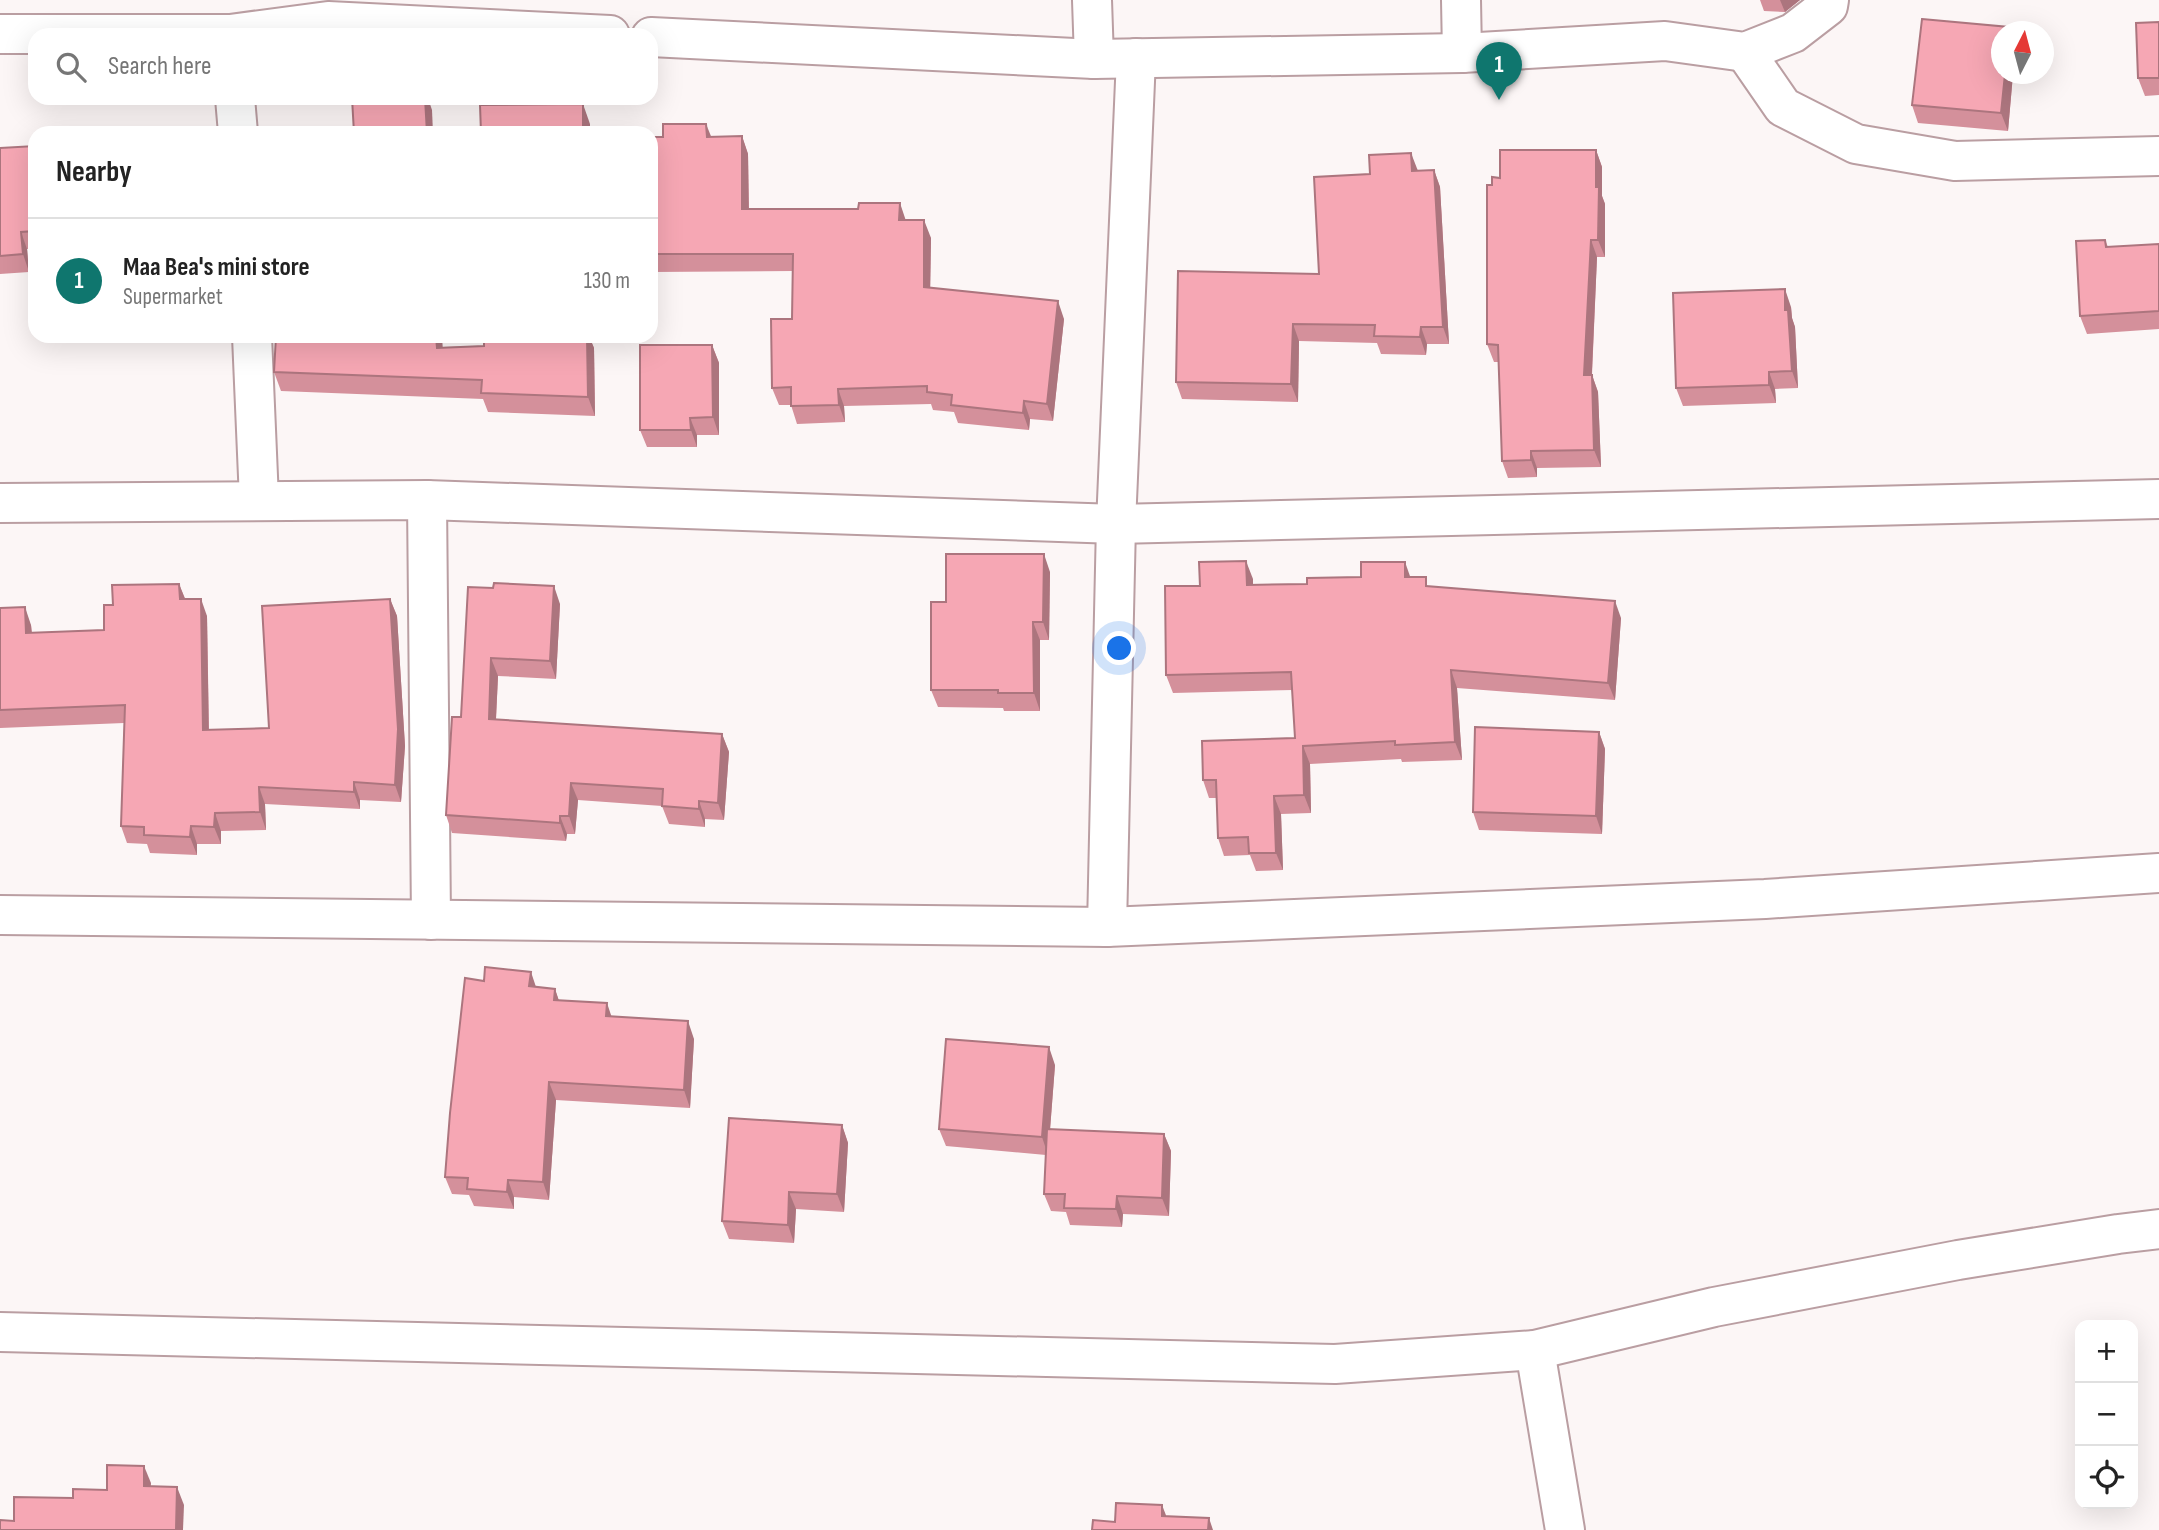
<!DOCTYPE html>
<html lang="en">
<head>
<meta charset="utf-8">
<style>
  :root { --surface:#fff; --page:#f2f2f2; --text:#222; --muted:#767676; --line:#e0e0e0; --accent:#0f766e }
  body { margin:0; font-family:"Sofia Sans Condensed",sans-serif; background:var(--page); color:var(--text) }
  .controls { position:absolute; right:21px; bottom:21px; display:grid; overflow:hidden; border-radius:14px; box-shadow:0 7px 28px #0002 }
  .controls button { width:63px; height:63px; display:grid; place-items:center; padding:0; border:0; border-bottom:2px solid var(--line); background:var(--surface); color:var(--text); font:35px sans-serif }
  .compass { position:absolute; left:1991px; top:21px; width:63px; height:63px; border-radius:50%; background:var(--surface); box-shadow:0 7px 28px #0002; rotate:6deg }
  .you { position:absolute; left:1120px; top:649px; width:24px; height:24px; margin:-18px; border:5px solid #fff; border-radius:50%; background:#1a73e8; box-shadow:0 0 0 10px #1a73e833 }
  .badge { display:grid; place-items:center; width:46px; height:46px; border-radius:50%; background:var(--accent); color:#fff; font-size:23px; font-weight:700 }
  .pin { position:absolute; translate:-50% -58px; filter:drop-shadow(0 2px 4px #0008) }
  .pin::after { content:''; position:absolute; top:37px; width:24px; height:21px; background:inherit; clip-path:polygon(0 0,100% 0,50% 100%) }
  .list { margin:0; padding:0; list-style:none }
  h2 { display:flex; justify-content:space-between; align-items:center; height:91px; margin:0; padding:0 28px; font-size:30px }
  h2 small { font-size:23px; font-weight:400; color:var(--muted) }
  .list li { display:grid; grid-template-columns:46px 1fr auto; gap:21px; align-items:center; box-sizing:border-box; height:126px; padding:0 28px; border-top:2px solid var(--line) }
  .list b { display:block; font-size:26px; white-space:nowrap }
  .list p { margin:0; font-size:23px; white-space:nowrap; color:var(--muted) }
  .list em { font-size:23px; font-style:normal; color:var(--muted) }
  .icon { flex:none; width:38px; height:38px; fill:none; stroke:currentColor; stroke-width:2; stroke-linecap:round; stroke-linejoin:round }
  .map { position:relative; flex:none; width:2159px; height:1530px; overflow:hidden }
  .search { position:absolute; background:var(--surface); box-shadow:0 7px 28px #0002; left:28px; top:28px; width:630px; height:77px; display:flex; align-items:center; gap:18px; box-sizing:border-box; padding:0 24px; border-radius:21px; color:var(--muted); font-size:26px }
  .panel { position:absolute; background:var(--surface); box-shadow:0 7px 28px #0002; left:28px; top:126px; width:630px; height:217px; border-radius:21px }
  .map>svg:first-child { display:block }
</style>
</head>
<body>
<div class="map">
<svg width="2159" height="1530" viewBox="0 0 2159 1530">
  <rect width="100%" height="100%" fill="#fcf6f6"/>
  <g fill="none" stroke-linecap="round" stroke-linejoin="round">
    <!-- minor casing -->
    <g stroke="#ba9ea2" stroke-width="42">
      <g id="minor">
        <polyline points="1092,0 1094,59"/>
        <polyline points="1461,0 1462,53"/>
        <polyline points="0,34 230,34 328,21 610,35"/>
        <polyline points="651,37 1094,59 1462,53 1665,41 1745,52 1793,33 1828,6 1829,0"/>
        <polyline points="1745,52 1783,107 1856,144 1955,161 2159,156"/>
        <polyline points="235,98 238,133"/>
        <polyline points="252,336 259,500"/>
        <polyline points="427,500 431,920"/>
        <polyline points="0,503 427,500 1116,524 2159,499"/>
        <polyline points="0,915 1107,927 1765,899 2159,873"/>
        <polyline points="1107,927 1116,524 1136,58"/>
        <polyline points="0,1332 1335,1364 1535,1350 1714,1307 1958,1260 2118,1234 2159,1229"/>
        <polyline points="1535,1350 1565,1530"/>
      </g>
    </g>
    <!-- minor -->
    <use href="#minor" stroke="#fff" stroke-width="38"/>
  </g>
  <!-- wall -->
  <g fill="#d4909b">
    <polygon points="1760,0 1800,0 1785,12 1764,11"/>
    <polygon points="1922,19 2009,27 2011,32 2001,32 2001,74 2013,74 2008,131 1918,123 1912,105"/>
    <polygon points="2159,22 2159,95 2145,96 2138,78"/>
    <polygon points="742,136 748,154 749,209 906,220 931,238 930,288 1064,319 1053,421 1030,419 1029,430 958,423 954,412 933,410 931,404 844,406 845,422 797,424 791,405 779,405 772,388 792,319 793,271 651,272 651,137"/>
    <polygon points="35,146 35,249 27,249 29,272 0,274 0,148"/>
    <polygon points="1596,150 1602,167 1602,196 1605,204 1605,257 1597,257 1592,375 1598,392 1601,467 1537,468 1537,477 1508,478 1502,461 1499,362 1494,362 1487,344 1492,185 1500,178"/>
    <polygon points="1434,170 1440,187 1449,344 1427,344 1426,355 1381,354 1377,343 1299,341 1298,402 1182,399 1176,382 1319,274 1370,174"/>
    <polygon points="2105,240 2108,247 2159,244 2159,329 2087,334 2080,316"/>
    <polygon points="1791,307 1792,318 1795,327 1798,388 1775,389 1776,403 1683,406 1676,388"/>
    <polygon points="484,336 589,336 594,348 595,416 488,412 483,399 281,391 274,372 443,347 484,346"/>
    <polygon points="712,345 719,363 719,435 697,435 697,447 647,447 640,430"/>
    <polygon points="1050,572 1049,640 1040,640 1040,711 1004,711 1003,708 938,707 931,690 946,602"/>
    <polygon points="1410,577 1429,586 1621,618 1615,700 1457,688 1462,760 1402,762 1401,759 1310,764 1311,813 1281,814 1283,870 1256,871 1250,855 1224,856 1218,838 1217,798 1209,798 1203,780 1295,738 1292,690 1173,693 1166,675 1200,586 1253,579 1253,585 1307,584"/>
    <polygon points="179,584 185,599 207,616 209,730 269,728 390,599 397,616 405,746 401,802 360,800 360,809 265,804 266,830 221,831 221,844 197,844 197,855 150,853 147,844 127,843 121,826 124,723 0,728 0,608 31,625 32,633 104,630 113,605"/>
    <polygon points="468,587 560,604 556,679 498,676 496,720 722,734 729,752 724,820 705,819 705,827 669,824 662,806 578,800 575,834 567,834 566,841 452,833 446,815 461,717"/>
    <polygon points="1599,732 1605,749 1602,834 1479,830 1473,812"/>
    <polygon points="536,987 555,989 559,1001 612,1017 694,1039 690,1108 556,1100 549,1200 514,1197 514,1209 474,1206 469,1195 452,1194 445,1177"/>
    <polygon points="1055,1065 1050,1130 1164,1134 1171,1151 1169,1216 1123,1214 1122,1227 1070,1225 1066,1212 1051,1211 1044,1194 1046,1155 946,1146 939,1129"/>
    <polygon points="842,1125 848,1143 844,1212 796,1209 794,1243 729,1239 722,1221"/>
  </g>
  <!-- shaded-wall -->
  <g fill="#ac757e">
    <polygon points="1780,0 1800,0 1785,12"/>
    <polygon points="2005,74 2013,74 2008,131 2001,113"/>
    <polygon points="425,98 428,98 432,110 433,133 427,133"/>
    <polygon points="583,104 590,124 590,133 583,133"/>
    <polygon points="706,124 713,141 707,137"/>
    <polygon points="742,136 748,154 749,227 742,209"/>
    <polygon points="1596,150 1602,167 1602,196 1605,204 1605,257 1598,240 1596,187"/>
    <polygon points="1411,153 1418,171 1412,171"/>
    <polygon points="1434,170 1440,187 1449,344 1443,327"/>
    <polygon points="900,203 906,221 899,220"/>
    <polygon points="924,220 931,238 930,304 924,287"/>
    <polygon points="21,232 27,249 29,272 23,254"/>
    <polygon points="1591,240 1597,257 1591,392 1584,375"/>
    <polygon points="1785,289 1791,307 1792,318 1795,327 1798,388 1792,371 1785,310"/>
    <polygon points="1058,301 1064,319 1053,421 1047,404"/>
    <polygon points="1293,324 1299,341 1298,402 1291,384"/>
    <polygon points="1421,327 1427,344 1426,355 1420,337"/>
    <polygon points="436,336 442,336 444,367 437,348"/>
    <polygon points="587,336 589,336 594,348 595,416 588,397"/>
    <polygon points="712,345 719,363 719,435 713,417"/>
    <polygon points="1769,372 1775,389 1776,403 1769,385"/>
    <polygon points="1592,375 1598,392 1601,467 1594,450"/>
    <polygon points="838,389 844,406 845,422 839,405"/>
    <polygon points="1024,401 1030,419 1029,430 1023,413"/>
    <polygon points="690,418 697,435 697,447 691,430"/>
    <polygon points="1531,451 1537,468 1537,477 1531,460"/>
    <polygon points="1044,554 1050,572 1049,640 1043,622"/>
    <polygon points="1246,561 1253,579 1253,602 1247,585"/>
    <polygon points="1405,562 1411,579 1405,577"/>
    <polygon points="179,584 186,601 180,599"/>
    <polygon points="554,586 560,604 556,679 550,661"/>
    <polygon points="201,599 207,616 209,748 203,730"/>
    <polygon points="390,599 397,616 405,746 401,802 395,785"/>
    <polygon points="1615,601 1621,618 1615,700 1608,683"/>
    <polygon points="25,607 31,625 33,650 26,633"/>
    <polygon points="1033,622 1040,640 1040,711 1034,693"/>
    <polygon points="491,658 498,676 495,737 489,719"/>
    <polygon points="1451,670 1457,688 1462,760 1455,742"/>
    <polygon points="1599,732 1605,749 1602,834 1596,816"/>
    <polygon points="722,734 729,752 724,820 718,803"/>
    <polygon points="1303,746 1310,764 1311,813 1304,795"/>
    <polygon points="354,782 360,800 360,809 354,792"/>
    <polygon points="571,783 578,800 575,834 569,816"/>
    <polygon points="259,787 265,804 266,830 260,812"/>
    <polygon points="1274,796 1281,814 1283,870 1276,853"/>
    <polygon points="699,801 705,819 705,827 699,809"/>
    <polygon points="215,813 221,831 221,844 214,827"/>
    <polygon points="560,816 567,834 566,841 560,823"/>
    <polygon points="191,826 197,844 197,855 190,837"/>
    <polygon points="531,972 537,990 529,986"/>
    <polygon points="555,989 561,1007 554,1000"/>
    <polygon points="607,1003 613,1021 606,1016"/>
    <polygon points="688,1021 694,1039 690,1108 684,1090"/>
    <polygon points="1049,1047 1055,1065 1048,1155 1042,1137"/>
    <polygon points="549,1082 556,1100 549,1200 543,1182"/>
    <polygon points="842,1125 848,1143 844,1212 837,1194"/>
    <polygon points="1164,1134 1171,1151 1169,1216 1162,1198"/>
    <polygon points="508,1180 514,1197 514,1209 507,1192"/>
    <polygon points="789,1192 796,1209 794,1243 788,1225"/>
    <polygon points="1117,1196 1123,1214 1122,1227 1116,1209"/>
    <polygon points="144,1466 151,1483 150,1504 144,1486"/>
    <polygon points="177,1487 184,1505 183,1530 176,1530"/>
    <polygon points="1162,1505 1169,1523 1162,1516"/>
    <polygon points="1209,1518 1213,1530 1208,1530"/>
  </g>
  <!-- building -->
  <g fill="#f6a7b4" stroke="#ac757e" stroke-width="2">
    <polygon points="1922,19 2009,27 2009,32 2001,32 2001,74 2005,74 2001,113 1912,105"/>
    <polygon points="2159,22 2159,78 2138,78 2136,23"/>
    <polygon points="352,98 425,98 427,133 354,133"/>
    <polygon points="583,104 583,133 481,133 480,105"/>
    <polygon points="663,124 706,124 707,137 742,136 742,209 858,209 859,203 900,203 899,220 924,220 924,287 1058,301 1047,404 1024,401 1023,413 951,405 952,395 927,392 927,386 838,389 839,405 791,406 791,387 772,388 771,319 792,319 793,254 651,254 651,137 663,137"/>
    <polygon points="35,146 35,231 21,232 23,254 0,256 0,148"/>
    <polygon points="1500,150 1596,150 1596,187 1599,187 1598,240 1591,240 1584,375 1592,375 1594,450 1531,451 1531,460 1502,461 1498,345 1487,344 1487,185 1492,185 1492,177 1500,178"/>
    <polygon points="1411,153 1412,171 1434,170 1443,327 1421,327 1420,337 1374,336 1375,325 1293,324 1291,384 1176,382 1178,271 1319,274 1314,177 1370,174 1369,155"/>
    <polygon points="2105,240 2106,247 2159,244 2159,311 2080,316 2076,241"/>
    <polygon points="1785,289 1785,310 1788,310 1792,371 1769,372 1769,385 1676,388 1673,293"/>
    <polygon points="276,336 436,336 437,348 484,346 484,336 587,336 588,397 481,393 482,380 274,372"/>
    <polygon points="640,345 712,345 713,417 690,418 691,430 640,430"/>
    <polygon points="946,554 1044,554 1043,622 1033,622 1034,693 998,693 998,690 931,690 931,602 946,602"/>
    <polygon points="1246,561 1247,585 1307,584 1307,578 1361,577 1361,562 1405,562 1405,577 1426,577 1426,586 1615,601 1608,683 1451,670 1455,742 1395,745 1395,741 1303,746 1304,795 1274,796 1276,853 1249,853 1248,837 1218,838 1216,780 1203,780 1202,741 1295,738 1291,672 1166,675 1165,586 1200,586 1199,562"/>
    <polygon points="494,583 554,586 550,661 491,658 489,719 722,734 718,803 699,801 699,809 662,806 663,789 571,783 569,816 560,816 560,823 446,815 452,717 461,717 468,587 493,588"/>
    <polygon points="179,584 180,599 201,599 203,730 269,728 262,606 390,599 398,729 395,785 354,782 354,792 259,787 260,812 215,813 214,827 191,826 190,837 144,835 144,827 121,826 125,705 0,710 0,608 25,607 26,633 104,630 104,605 113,605 112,585"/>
    <polygon points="1475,727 1599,732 1596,816 1473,812"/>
    <polygon points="485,967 531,972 529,986 555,989 554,1000 607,1003 606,1016 688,1021 684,1090 549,1082 543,1182 508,1180 507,1192 467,1189 468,1178 445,1177 450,1113 465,978 484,981"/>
    <polygon points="946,1039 1049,1047 1042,1137 939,1129"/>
    <polygon points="729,1118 842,1125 837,1194 789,1192 788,1225 722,1221"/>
    <polygon points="1047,1129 1164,1134 1162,1198 1117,1196 1116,1209 1064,1208 1065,1194 1044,1194"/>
    <polygon points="107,1465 144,1466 144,1486 177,1487 176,1530 0,1530 0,1520 14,1521 14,1497 73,1498 73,1489 107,1490"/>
    <polygon points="1116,1503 1162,1505 1162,1516 1209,1518 1208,1530 1092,1530 1093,1520 1115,1522"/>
  </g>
</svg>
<div class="controls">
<button>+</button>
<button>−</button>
<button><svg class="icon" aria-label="locate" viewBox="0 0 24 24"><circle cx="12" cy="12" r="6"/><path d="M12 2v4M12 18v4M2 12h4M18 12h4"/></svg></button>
</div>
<svg class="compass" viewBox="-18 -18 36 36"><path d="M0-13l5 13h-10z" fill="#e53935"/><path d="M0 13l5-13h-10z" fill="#767676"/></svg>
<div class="you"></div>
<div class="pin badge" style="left:1499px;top:100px">1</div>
<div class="search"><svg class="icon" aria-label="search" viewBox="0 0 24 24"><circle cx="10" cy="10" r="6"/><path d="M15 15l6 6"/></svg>Search here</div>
<section class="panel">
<h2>Nearby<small></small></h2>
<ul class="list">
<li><span class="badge">1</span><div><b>Maa Bea's mini store</b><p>Supermarket</p></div><em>130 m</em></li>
</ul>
</section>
</div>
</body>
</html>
